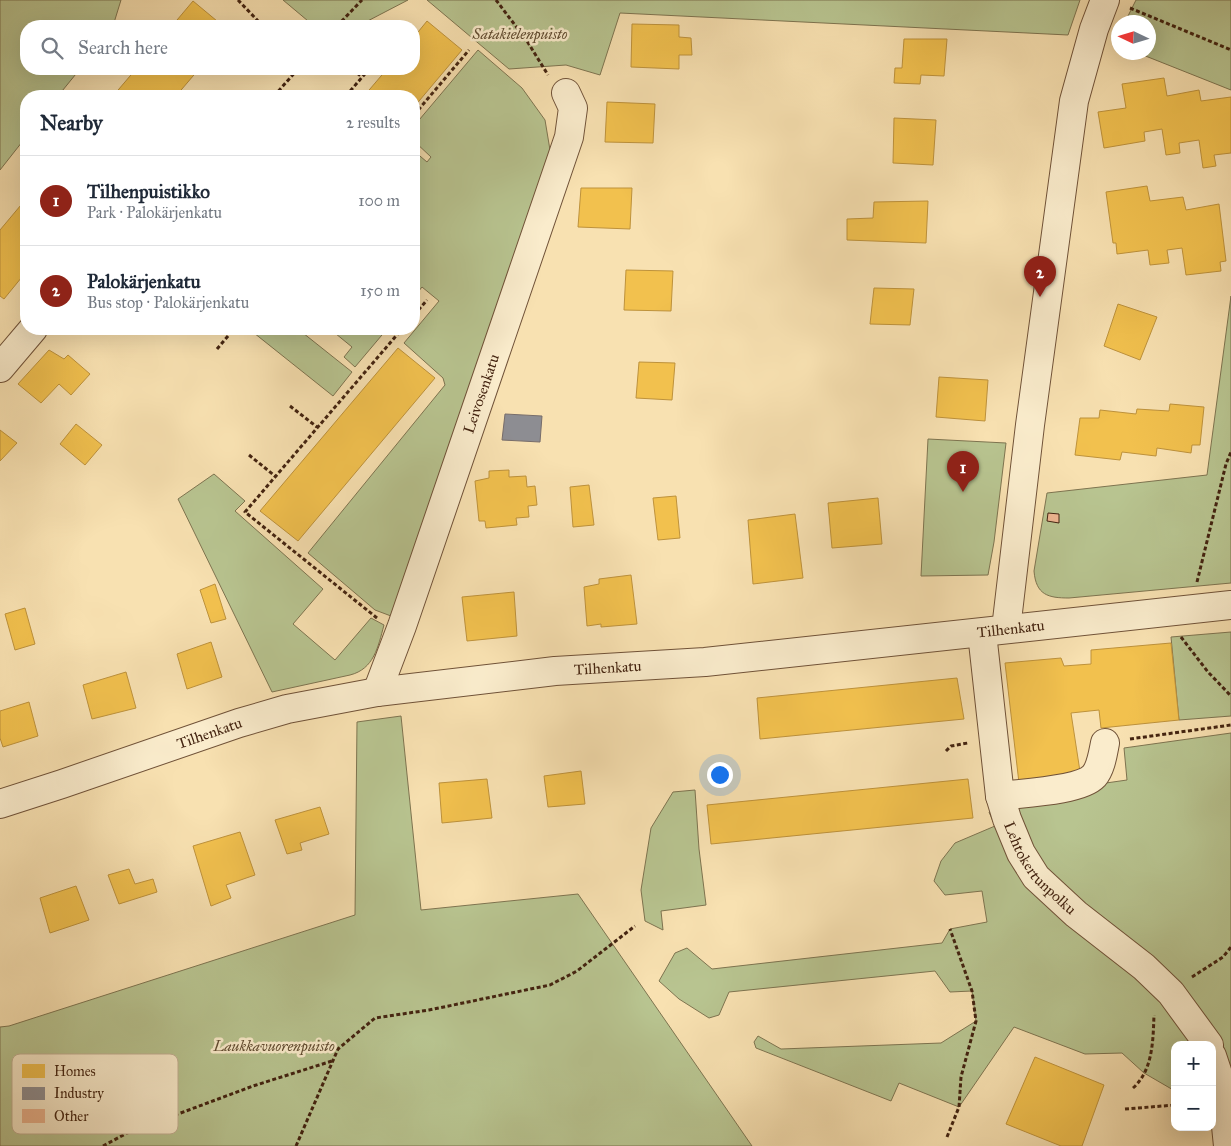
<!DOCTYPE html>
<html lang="en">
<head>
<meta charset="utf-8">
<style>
  :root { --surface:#fff; --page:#f6f6f7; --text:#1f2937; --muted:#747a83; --line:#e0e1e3; --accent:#8f2418 }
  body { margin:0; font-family:"IM FELL Great Primer",serif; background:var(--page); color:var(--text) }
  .controls { position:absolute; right:15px; bottom:15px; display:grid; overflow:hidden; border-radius:10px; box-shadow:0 5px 20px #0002 }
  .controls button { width:45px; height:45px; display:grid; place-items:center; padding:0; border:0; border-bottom:1px solid var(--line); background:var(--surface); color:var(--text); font:25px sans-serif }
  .compass { position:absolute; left:1111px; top:15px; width:45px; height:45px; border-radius:50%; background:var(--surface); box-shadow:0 5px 20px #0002; rotate:274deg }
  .you { position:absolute; left:719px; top:774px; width:18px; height:18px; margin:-12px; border:4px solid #fff; border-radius:50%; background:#1a73e8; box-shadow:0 0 0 8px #1a73e833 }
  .badge { display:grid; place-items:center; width:32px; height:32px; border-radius:50%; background:var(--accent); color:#fff; font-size:16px; font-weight:700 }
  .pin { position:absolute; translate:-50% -41px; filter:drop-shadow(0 1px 2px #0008) }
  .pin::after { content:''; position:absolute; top:26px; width:18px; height:15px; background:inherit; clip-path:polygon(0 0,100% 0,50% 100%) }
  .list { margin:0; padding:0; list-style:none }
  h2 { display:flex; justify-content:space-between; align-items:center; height:65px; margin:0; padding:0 20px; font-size:21px }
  h2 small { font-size:16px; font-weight:400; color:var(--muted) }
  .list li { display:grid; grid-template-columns:32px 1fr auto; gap:15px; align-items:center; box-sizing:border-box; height:90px; padding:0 20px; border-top:1px solid var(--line) }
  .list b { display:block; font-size:19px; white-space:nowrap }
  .list p { margin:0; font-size:16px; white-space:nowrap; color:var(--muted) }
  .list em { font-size:16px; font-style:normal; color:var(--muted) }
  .icon { flex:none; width:28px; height:28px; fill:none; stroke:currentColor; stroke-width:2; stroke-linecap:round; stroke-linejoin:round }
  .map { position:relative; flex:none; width:1231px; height:1146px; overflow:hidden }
  .search { position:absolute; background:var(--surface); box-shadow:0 5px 20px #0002; left:20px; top:20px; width:400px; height:55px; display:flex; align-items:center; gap:12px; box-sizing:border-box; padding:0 18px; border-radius:20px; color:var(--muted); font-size:19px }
  .panel { position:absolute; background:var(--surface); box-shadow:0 5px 20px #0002; left:20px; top:90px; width:400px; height:245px; border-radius:20px }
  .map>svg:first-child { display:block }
</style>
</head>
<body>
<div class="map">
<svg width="1231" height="1146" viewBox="0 0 1231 1146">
  <rect width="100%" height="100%" fill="#f8e1b1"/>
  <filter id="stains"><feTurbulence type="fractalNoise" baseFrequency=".004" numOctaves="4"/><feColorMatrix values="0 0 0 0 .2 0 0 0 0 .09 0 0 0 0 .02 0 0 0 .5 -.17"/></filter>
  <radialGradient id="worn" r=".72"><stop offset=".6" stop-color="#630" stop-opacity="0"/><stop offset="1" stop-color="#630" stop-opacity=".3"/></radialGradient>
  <!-- green -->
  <g fill="#b8c490" stroke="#7e7450">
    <polygon points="0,0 121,0 113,26 26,26 26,69 80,69 58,96 26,96 26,137 0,170"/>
    <polygon points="283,0 408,0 358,26 314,26"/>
    <polygon points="427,0 1080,0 1068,35 620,13 600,75 566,65 509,69"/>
    <polygon points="1136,0 1231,0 1231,90 1138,53 1148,52 1148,22 1125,22"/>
    <polygon points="478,50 522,88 545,120 551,156 391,616 375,610 308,553 445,385 443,378 404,343 439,301 422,287 414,297 414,151 427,162 431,157 414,141 414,126"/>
    <path d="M1231,296V583L1069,598C1048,598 1036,595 1034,571L1047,493L1207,475Z"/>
    <polygon points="249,329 298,329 352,372 333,396"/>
    <polygon points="330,329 387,329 355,367 344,357 352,347"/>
    <polygon points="928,439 1006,443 994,542 988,575 921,576"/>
    <path d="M214,474L245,501L235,511L323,589L293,624L335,660L371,618L384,625C378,647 374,669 350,675L272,692L178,499Z"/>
    <polygon points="1231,632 1231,716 1179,720 1171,637"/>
    <polygon points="401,716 421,910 578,894 752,1146 0,1146 0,1027 9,1026 355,915 357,722"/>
    <polygon points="1231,733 1231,1108 1212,1045 1175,1045 1175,1091 1144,1073 1122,1053 1085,1054 1014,1027 959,1107 899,1083 891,1101 756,1048 754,1042 758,1036 781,1049 941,1043 976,1021 972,991 950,992 935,971 729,992 719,1015 709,1018 679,999 659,981 675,953 687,948 712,969 942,943 950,929 987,922 982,891 945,895 934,881 941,861 955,843 995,826 989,812 1099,784 1127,780 1124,748"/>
    <polygon points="695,790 699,849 706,905 661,911 663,930 645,921 641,890 651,828 673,792"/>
  </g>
  <!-- homes -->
  <g fill="#f2c14e" stroke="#be923b">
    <polygon points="193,1 223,26 172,26"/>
    <polygon points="427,21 462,50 414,107 414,96 364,96 387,69 414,69 414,37"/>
    <polygon points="632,24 679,25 679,37 691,38 692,55 679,55 679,69 631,67"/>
    <polygon points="904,39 947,39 944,76 921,75 920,84 894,83 895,68 902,68"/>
    <polygon points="136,69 199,69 176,96 113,96"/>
    <polygon points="1164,78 1167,96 1199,90 1201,101 1231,97 1231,153 1214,155 1216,166 1203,168 1199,140 1179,143 1180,153 1166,155 1162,129 1144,132 1145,141 1104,148 1098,112 1126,108 1122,84"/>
    <polygon points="607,102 655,104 653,143 605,142"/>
    <polygon points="894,118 936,120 933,165 893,163"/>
    <polygon points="1147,186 1150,201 1183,197 1186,210 1219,204 1226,261 1220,262 1221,271 1186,275 1182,248 1167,250 1169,263 1150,265 1148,250 1117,254 1116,243 1113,243 1106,192"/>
    <polygon points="581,188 632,188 630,229 578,227"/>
    <polygon points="26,199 26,272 4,299 0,296 0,230"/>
    <polygon points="928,201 926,243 847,240 847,219 873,218 874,202"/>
    <polygon points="626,270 673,271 671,311 624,310"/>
    <polygon points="874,288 914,289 910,325 870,324"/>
    <polygon points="1118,304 1157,317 1140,360 1104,346"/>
    <polygon points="398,348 435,378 298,541 260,511"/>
    <polygon points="49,350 64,359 68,355 90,374 71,395 59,384 41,403 18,384"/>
    <polygon points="639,362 675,363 672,400 636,398"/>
    <polygon points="939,377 988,380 985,421 936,417"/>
    <polygon points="1170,404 1204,407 1200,445 1192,445 1191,453 1157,448 1156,456 1122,452 1120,460 1075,455 1080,418 1099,418 1100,410 1136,414 1137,409 1169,411"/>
    <polygon points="76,424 102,445 85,465 60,444"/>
    <polygon points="0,430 17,443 0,461"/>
    <polygon points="509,470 509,477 526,476 527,487 535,486 537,505 528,506 529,517 516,518 517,525 486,528 485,521 479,521 475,481 489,478 489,471"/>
    <polygon points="589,485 594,525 573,527 570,487"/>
    <polygon points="676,496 680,538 658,540 653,498"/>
    <polygon points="878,498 882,544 832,548 828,503"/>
    <polygon points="795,514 803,578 753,584 748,520"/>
    <polygon points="631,575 637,624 601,627 601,624 587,626 584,587 599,584 599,579"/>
    <polygon points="215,584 226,619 211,623 200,590"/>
    <polygon points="514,592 517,636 467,641 462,597"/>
    <polygon points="25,608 35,644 15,650 5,614"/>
    <polygon points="211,642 222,677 187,689 177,654"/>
    <polygon points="1171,643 1179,720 1101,728 1099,710 1071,713 1081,778 1019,783 1005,663 1061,658 1064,666 1091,664 1091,650"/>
    <polygon points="126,672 136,708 92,719 83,685"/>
    <polygon points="957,678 964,719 760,739 757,698"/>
    <polygon points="29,702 38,736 3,747 0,738 0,711"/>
    <polygon points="581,771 585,804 548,807 544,776"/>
    <polygon points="487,779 492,818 442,823 439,783"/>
    <polygon points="968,779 973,818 711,844 707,805"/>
    <polygon points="320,807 329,834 300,843 302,850 287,854 275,820"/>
    <polygon points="240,832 255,875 226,885 231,898 211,906 193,846"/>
    <polygon points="129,869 135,884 153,879 157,892 119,904 108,875"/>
    <polygon points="76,886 89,920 50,933 40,898"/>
    <polygon points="1035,1057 1104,1085 1082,1146 1061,1146 1006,1124"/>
  </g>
  <!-- industry -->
  <polygon fill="#8d8d92" stroke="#776d6b" points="505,414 542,416 540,442 502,440"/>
  <!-- building -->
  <polygon fill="#ecb48f" stroke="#432310" points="1048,513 1059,514 1059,523 1047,521"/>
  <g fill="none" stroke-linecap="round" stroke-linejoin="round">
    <!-- minor casing -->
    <g stroke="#705238" stroke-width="30">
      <g id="minor">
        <polyline points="0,368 33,329"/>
        <polyline points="1006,629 1030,425 1074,101 1094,29 1105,0"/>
        <path id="s1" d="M982,633L1000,796L1007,819L1021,853L1036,877L1076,914L1144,967L1171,993L1209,1045"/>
        <path id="s2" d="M377,692L402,626L569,137L573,108L566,93"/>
        <path d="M1000,796C1021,793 1080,791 1094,776C1101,768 1103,753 1105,743"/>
        <path id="s3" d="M0,804L62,784L239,723L287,709L377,692L555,671L705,662L1231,605"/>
        <polyline points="1212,1056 1222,1086 1228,1146"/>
      </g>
    </g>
    <!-- path -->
    <g stroke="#432310" stroke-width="3" stroke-dasharray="4 2.5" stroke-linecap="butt">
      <polyline points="238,0 259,22 256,26"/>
      <polyline points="496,0 527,41 548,75"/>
      <polyline points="1130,8 1231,50"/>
      <polyline points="337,26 362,0"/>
      <polyline points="352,69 362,77"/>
      <polyline points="274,96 298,69"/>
      <polyline points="346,96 369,69"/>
      <polyline points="414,115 469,50"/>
      <polyline points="414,315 427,300"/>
      <polyline points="217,349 234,329"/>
      <polyline points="290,406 317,427"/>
      <polyline points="249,455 275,476"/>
      <polyline points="1197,582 1226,464 1231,452"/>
      <polyline points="377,618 245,512 402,329"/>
      <polyline points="1181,637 1208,672 1231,696"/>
      <polyline points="1130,739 1231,725"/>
      <polyline points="946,751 951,746 968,743"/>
      <polyline points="1192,977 1223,957 1231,947"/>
      <path d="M1133,1088C1153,1070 1153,1041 1154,1015"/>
      <polyline points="1125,1109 1175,1105"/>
      <polyline points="947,1137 959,1107 961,1077 976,1021 972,991 950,929"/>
      <polyline points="103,1146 127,1133 253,1086 332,1061"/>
      <polyline points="296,1146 338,1049 375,1018 429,1010 550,985 577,971 635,926"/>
    </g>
    <!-- minor -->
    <use href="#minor" stroke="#faeccc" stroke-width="28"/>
  </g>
  <g text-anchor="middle" stroke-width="5" stroke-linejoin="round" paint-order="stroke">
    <!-- park labels -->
    <g font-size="15" font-style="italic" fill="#604b30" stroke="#faeccc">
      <text x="520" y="39">Satakielenpuisto</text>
      <text x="274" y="1051">Laukkavuorenpuisto</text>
    </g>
    <!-- street labels -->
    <g font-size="15" fill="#432310" stroke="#faeccc">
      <text dy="5" stroke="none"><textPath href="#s2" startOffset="316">Leivosenkatu</textPath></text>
      <text dy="5" stroke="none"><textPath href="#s3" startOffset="1031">Tilhenkatu</textPath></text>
      <text dy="5" stroke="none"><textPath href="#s3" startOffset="626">Tilhenkatu</textPath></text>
      <text dy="5" stroke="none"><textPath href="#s3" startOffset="221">Tilhenkatu</textPath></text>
      <text dy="5" stroke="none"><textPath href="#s1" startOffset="248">Lehtokertunpolku</textPath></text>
    </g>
  </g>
  <!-- legend -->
  <rect x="12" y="1054" width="166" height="80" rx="8" fill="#faeccc" stroke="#c3b094" stroke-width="1"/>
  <rect x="22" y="1064" width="23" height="14" fill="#f2c14e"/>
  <rect x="22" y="1087" width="23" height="13" fill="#8d8d92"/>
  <rect x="22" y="1109" width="23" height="14" fill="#ecb48f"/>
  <g font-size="14" fill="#432310">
    <text x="54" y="1076">Homes</text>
    <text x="54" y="1098">Industry</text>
    <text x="54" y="1121">Other</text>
  </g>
  <rect width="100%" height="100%" filter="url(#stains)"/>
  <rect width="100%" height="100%" fill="url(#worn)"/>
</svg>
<div class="controls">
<button>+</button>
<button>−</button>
</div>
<svg class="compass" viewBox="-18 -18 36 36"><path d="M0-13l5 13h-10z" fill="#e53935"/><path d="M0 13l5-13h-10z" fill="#747a83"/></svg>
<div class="you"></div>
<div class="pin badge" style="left:963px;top:492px">1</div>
<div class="pin badge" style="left:1040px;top:297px">2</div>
<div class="search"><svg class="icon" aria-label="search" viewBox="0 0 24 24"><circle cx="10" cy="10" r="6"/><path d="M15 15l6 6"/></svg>Search here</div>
<section class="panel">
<h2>Nearby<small>2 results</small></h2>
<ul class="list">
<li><span class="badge">1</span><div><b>Tilhenpuistikko</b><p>Park · Palokärjenkatu</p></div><em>100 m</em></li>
<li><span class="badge">2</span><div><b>Palokärjenkatu</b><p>Bus stop · Palokärjenkatu</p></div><em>150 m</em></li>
</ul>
</section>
</div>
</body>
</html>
